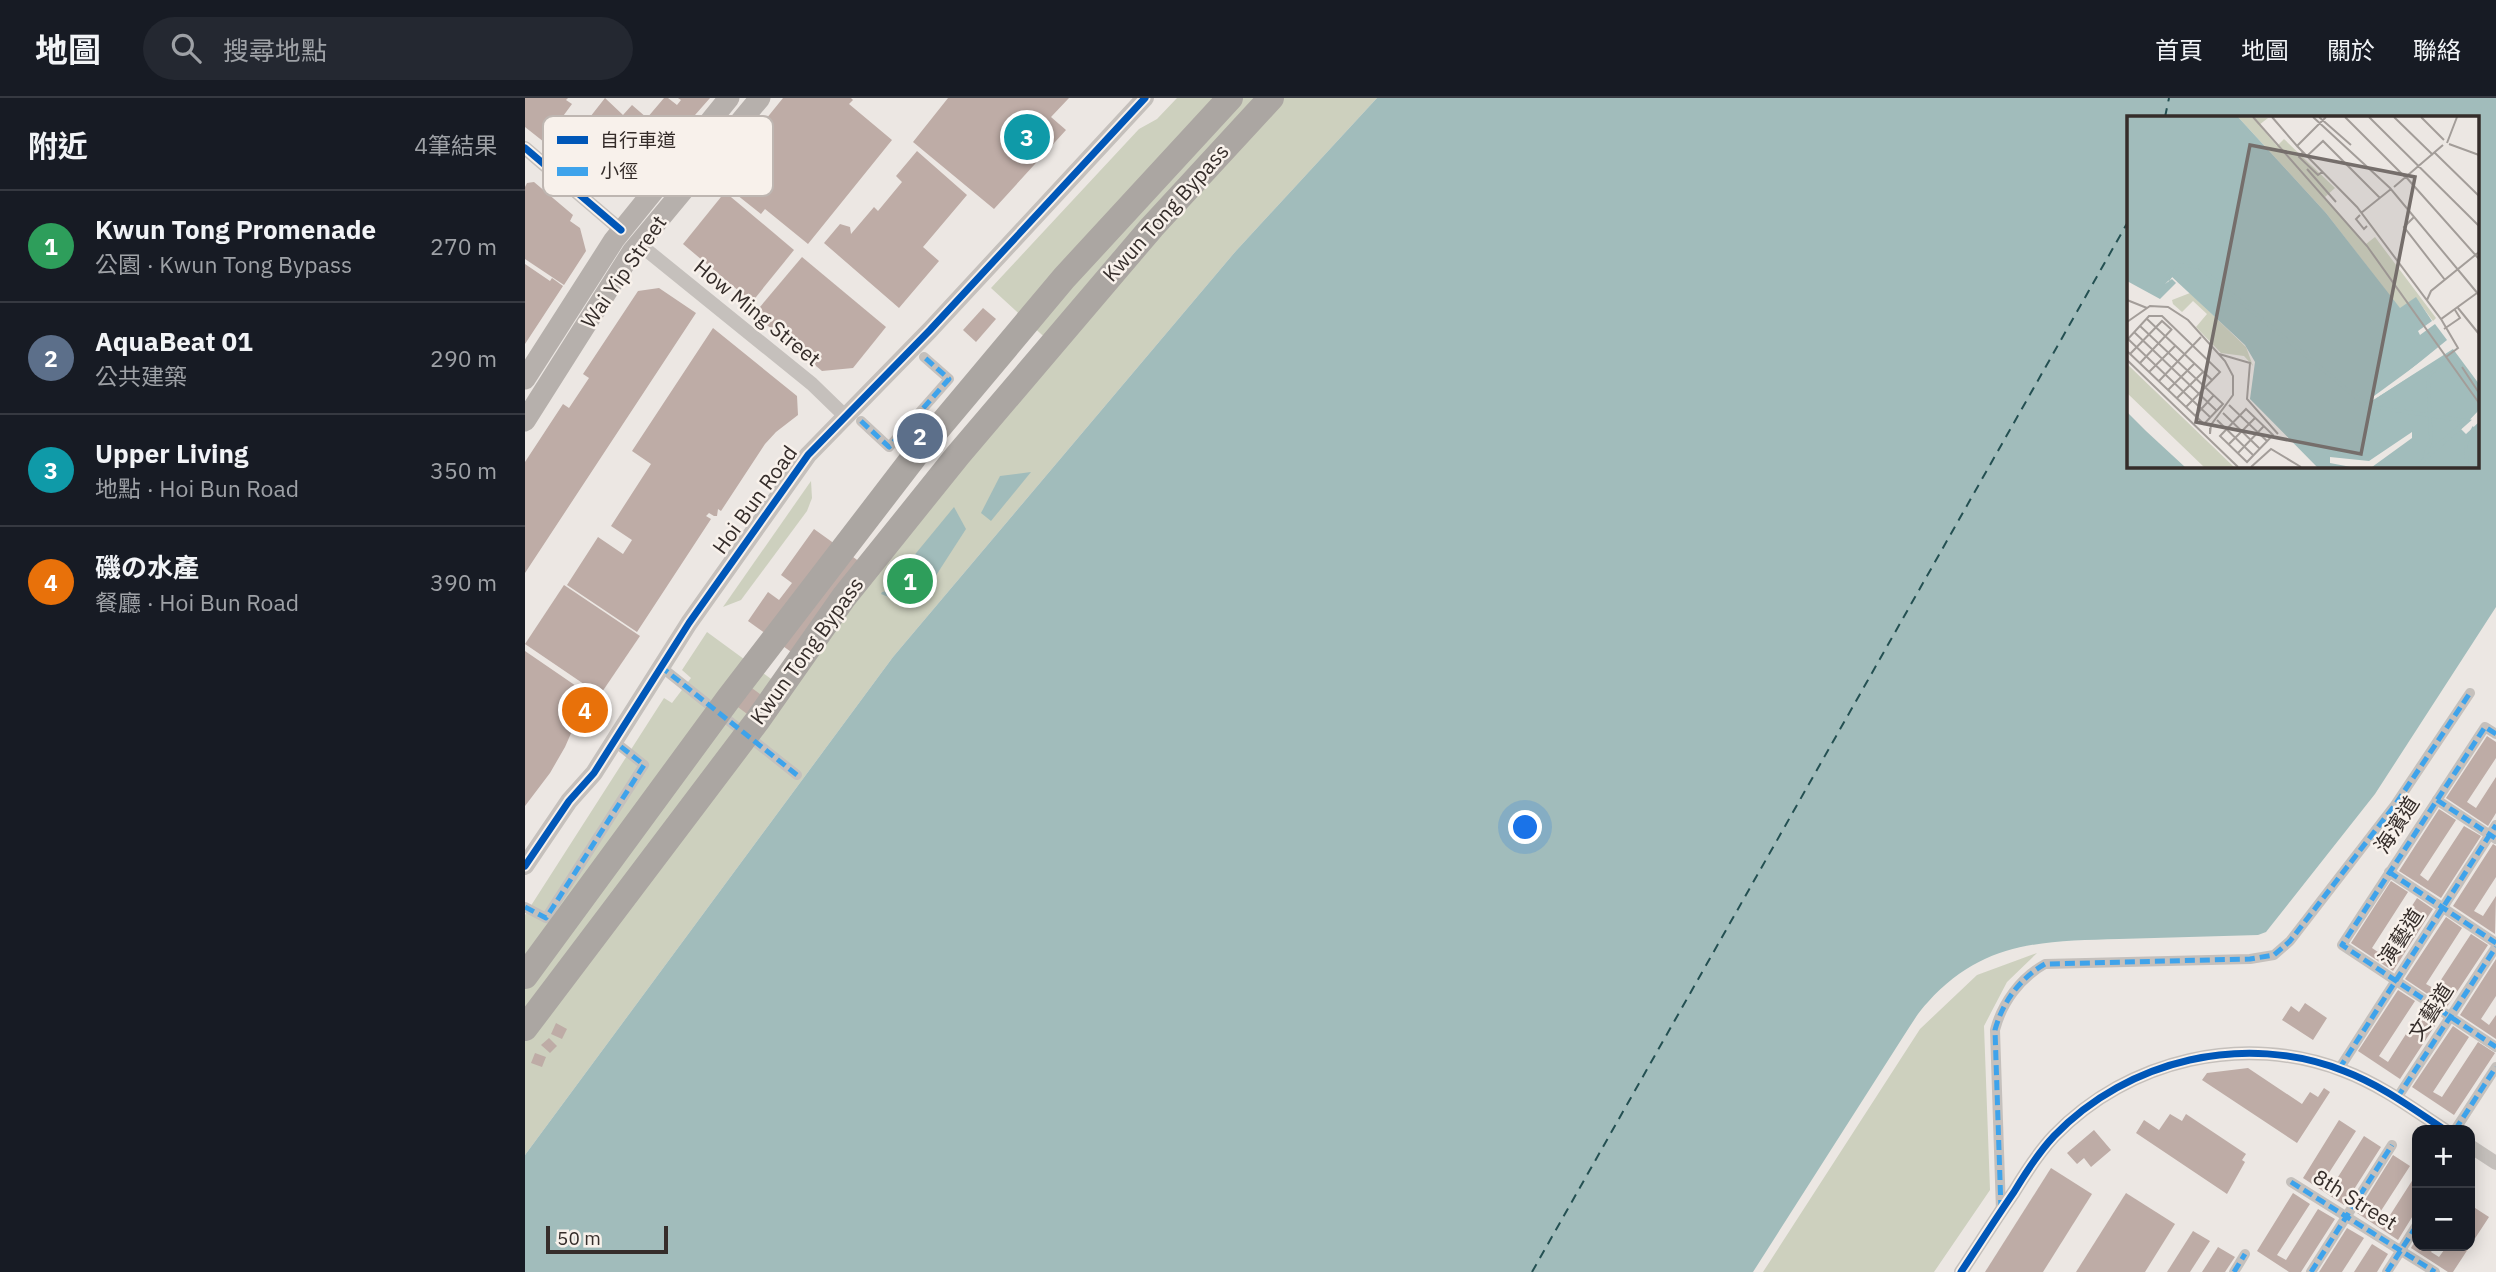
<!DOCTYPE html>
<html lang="zh-TW">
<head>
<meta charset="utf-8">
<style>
  :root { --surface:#171b24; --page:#242831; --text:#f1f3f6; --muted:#9ea1a6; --line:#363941; --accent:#756e6b }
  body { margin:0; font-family:"IBM Plex Sans","Noto Sans TC","Noto Sans JP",sans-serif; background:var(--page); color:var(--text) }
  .controls { position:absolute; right:21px; bottom:21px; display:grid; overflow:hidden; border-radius:14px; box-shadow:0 4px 18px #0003 }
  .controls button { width:63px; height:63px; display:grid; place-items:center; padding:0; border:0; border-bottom:2px solid var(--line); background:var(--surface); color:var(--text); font:35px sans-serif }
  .scale { position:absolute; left:21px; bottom:18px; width:122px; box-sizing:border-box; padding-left:7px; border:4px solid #352d2a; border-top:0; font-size:19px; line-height:24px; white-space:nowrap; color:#352d2a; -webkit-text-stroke:5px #f8f1eb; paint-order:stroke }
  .you { position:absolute; left:1001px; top:730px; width:24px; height:24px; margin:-18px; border:5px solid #fff; border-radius:50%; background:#1a73e8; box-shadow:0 0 0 10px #1a73e833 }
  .badge { display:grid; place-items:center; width:46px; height:46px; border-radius:50%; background:var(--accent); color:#fff; font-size:23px; font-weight:700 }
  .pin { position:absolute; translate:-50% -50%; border:4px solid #fff; box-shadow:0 2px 7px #0006 }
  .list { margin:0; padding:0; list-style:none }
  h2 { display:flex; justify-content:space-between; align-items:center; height:91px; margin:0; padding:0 28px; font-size:30px }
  h2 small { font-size:23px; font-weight:400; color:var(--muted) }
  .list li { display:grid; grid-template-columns:46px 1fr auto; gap:21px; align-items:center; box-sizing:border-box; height:112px; padding:0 28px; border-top:2px solid var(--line) }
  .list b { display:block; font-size:26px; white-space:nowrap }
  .list p { margin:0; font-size:23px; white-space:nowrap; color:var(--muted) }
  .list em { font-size:23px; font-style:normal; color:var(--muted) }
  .icon { flex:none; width:38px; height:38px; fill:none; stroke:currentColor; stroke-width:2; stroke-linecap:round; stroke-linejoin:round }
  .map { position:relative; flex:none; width:1971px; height:1174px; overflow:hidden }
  header { display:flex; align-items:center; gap:42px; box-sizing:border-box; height:98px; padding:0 35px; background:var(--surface); border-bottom:2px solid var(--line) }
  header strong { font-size:33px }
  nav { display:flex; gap:38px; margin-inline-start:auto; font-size:24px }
  .search { width:490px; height:63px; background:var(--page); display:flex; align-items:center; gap:18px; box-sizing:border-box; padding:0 24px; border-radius:38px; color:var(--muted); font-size:26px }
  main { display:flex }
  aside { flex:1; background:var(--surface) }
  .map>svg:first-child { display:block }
</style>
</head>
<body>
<header>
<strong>地圖</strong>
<div class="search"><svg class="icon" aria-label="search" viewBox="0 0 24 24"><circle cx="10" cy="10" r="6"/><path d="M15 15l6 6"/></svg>搜尋地點</div>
<nav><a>首頁</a><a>地圖</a><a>關於</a><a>聯絡</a></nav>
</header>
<main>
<aside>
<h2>附近<small>4筆結果</small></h2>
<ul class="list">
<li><span class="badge" style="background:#2e9e5b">1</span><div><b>Kwun Tong Promenade</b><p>公園 · Kwun Tong Bypass</p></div><em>270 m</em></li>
<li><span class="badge" style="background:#5c6f8a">2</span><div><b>AquaBeat 01</b><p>公共建築</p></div><em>290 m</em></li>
<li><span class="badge" style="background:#0f9aa8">3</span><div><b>Upper Living</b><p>地點 · Hoi Bun Road</p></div><em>350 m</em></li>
<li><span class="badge" style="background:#e8710a">4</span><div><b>磯の水產</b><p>餐廳 · Hoi Bun Road</p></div><em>390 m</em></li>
</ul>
</aside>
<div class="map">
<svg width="1971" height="1174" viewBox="0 0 1971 1174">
  <rect width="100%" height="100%" fill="#ece7e3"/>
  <!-- green -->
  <g fill="#cdd0be">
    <polygon points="652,0 852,0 710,154 368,559 0,1057 0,817 139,600 147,605 166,580 157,572 182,534 257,589 528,247 466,190 614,31 632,21"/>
    <polygon points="286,383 287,400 282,413 216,502 198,509"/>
    <polygon points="1512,855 1482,884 1459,928 1465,1092 1409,1174 1238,1174 1395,931 1452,877"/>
  </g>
  <!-- water -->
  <g fill="#a1bcbb" fill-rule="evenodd">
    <path d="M852,0H1971V509L1850,696L1741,834L1733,837C1687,838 1641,840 1594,841C1518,843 1458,843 1403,904C1393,914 1386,927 1378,939L1228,1174H0V1057L368,559L710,154ZM1604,19H1952V368H1604Z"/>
    <polygon points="506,374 466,423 456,415 475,378"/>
    <polygon points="429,409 441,431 410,479 364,488"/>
    <polygon points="406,485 391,510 356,496 357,494"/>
  </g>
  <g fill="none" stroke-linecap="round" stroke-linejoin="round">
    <!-- ferry -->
    <g stroke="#245052" stroke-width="2" stroke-dasharray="9 7" stroke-linecap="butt">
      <polyline points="1640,19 1644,0"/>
      <polyline points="1007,1174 1604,122"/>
    </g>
  </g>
  <!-- building -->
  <g fill="#beaca6">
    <polygon points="0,0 43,0 41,2 47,6 19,44 0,29"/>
    <polygon points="80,0 98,17 107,7 122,20 139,0 143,0 152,7 156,2 153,0 185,0 118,76 58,28"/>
    <polygon points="258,0 326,0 328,2 324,6 367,42 283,146 240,111 236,116 207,93 212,87 198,74"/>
    <polygon points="423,0 544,0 526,19 541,32 469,111 388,44"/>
    <polygon points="392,53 442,97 398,149 414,163 374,210 299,145 315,126 325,129 326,136 349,109 353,113 377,84 371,78"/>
    <polygon points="9,84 48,117 45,123 55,130 61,153 39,187 0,161 0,89 2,85"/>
    <polygon points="200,94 269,152 227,204 158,146"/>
    <polygon points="277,159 361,229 328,270 297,273 229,216"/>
    <polygon points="0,166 25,183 27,180 38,188 0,246"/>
    <polygon points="134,190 171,215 0,475 0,364 38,306 44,310 64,280 58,276 113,193"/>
    <polygon points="458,210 471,221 451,244 438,232"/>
    <polygon points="188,230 272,298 273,317 251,334 240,346 196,413 193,411 192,418 189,418 184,415 181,418 186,421 112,534 42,487 73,439 98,456 107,442 86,428 126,366 107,353"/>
    <polygon points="289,431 335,464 269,556 223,523 243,494 254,502 267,485 256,477"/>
    <polygon points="39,487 115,538 75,597 0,546"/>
    <polygon points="0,553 54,590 37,615 51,624 40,649 25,675 0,708"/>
    <polygon points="208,576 251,608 237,627 194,595"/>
    <polygon points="1962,638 1971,644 1971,660 1942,704 1951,710 1971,679 1971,715 1963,728 1921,700"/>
    <polygon points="1914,711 1931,722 1895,777 1903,783 1939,728 1956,738 1916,800 1874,773"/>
    <polygon points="1968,746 1971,748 1971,779 1949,813 1958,818 1971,798 1970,836 1928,808"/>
    <polygon points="1866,783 1883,794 1847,850 1856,856 1892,800 1908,811 1868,873 1826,845"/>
    <polygon points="1921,819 1937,830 1901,886 1910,891 1946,836 1963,847 1922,909 1880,881"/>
    <polygon points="1971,861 1971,898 1956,921 1964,927 1971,917 1971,941 1935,917"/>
    <polygon points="1873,892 1890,903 1854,958 1863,964 1899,908 1915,920 1875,981 1833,953"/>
    <polygon points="1780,905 1802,920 1788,942 1757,922 1766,908 1774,914"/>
    <polygon points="31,925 42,931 37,941 26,936"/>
    <polygon points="1928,928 1944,939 1908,994 1917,999 1953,944 1970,955 1929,1017 1887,989"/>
    <polygon points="24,940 32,948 25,955 16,947"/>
    <polygon points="10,955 21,959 17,969 6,965"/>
    <polygon points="1723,970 1777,1006 1785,994 1793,999 1799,990 1805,994 1772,1045 1677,982 1682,975"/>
    <polygon points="1645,1016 1657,1023 1661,1016 1721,1056 1717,1062 1720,1064 1702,1096 1611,1035 1619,1022 1634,1032"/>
    <polygon points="1814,1022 1831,1033 1798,1084 1806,1090 1839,1038 1856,1049 1819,1107 1778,1080"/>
    <polygon points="1569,1032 1586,1052 1566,1069 1559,1060 1552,1066 1542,1055"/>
    <polygon points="1868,1057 1885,1068 1852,1119 1860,1125 1892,1075 1892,1111 1873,1142 1832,1115"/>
    <polygon points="1526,1070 1567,1096 1518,1174 1460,1174"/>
    <polygon points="1601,1095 1650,1126 1620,1174 1551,1174"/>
    <polygon points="1768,1095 1785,1106 1752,1157 1761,1162 1793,1111 1810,1121 1776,1174 1764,1174 1732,1153"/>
    <polygon points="1947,1108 1964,1119 1928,1174 1923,1174 1886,1150 1892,1139 1892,1148 1910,1148 1906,1154 1914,1159 1922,1148 1945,1148 1945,1112"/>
    <polygon points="1822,1130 1839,1140 1817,1174 1794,1174"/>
    <polygon points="1668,1133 1685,1143 1665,1174 1642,1174"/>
    <polygon points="1847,1146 1863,1156 1852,1174 1829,1174"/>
    <polygon points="1693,1149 1710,1159 1700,1174 1677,1174"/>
  </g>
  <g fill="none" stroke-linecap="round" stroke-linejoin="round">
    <!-- pedestrian -->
    <g stroke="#c5c0bc" stroke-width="10">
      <polyline points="336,323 364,349 424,281 399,259"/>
      <polyline points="135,568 272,677"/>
      <polyline points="1971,636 1960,629 1817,847 1971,949"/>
      <polyline points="1912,702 1971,741"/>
      <polyline points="1864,774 1971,845"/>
      <polyline points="0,809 21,820 119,667 90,644"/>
      <polyline points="1814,971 1971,727"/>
      <polyline points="1872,1000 1971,849"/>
      <polyline points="1930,1032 1971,969"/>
      <polyline points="1766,1084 1910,1174"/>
      <path d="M1476,1113L1470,932C1477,905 1495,880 1520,866L1725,861L1749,857L1765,843L1870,707L1945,595"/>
      <polyline points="1709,1174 1720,1156"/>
      <polyline points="1786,1174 1867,1047"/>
      <polyline points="1862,1174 1892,1127"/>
    </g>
    <!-- minor -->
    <g stroke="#c5c0bc" stroke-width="14">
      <polyline points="0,50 96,132"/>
      <polyline points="114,146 287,286 321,319"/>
      <polyline points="1945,1048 1971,1065"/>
      <path d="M1436,1174C1454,1147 1471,1120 1489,1094C1501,1074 1513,1055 1529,1038C1603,961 1720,934 1819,973C1856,987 1888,1011 1920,1032"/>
    </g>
    <!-- tertiary -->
    <polyline stroke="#c5c0bc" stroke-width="18" points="0,768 44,703 69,675 164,525 283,357 405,232 620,0"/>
    <!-- secondary -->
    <g stroke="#b6b0ac" stroke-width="21">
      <polyline points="0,281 89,142 204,0"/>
      <polyline points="0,323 107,154 235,0"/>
    </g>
    <!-- motorway-bridge -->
    <g stroke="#aba6a2" stroke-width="26">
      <polyline points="0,878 204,600 389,359 539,180 705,0"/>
      <polyline points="0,930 232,623 319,499 433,357 627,129 746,0"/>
    </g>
    <!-- quiet -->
    <g stroke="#3ea3eb" stroke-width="5" stroke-dasharray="10 5" stroke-linecap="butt">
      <polyline points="336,323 364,349 424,281 399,259"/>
      <polyline points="135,568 272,677"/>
      <polyline points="1971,636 1960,629 1817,847 1971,949"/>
      <polyline points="1912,702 1970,740"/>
      <polyline points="1864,774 1971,845"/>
      <polyline points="0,809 21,820 119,667 90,644"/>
      <polyline points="1814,971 1971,727"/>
      <polyline points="1872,1000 1971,849"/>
      <polyline points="1930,1032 1971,969"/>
      <polyline points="1766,1084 1910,1174"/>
      <path d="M1476,1112L1470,932C1477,905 1495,880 1520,866L1725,861L1749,857L1765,843L1870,707L1945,595"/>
      <polyline points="1709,1174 1720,1156"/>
      <polyline points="1786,1174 1867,1047"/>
      <polyline points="1862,1174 1892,1127"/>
    </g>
    <!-- cycleway casing -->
    <g stroke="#f8f1eb" stroke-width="11">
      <g id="cycleway">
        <polyline points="0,50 96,132"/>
        <polyline points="0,768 44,703 69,675 164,525 283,357 405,232 620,0"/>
        <path d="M1436,1174C1454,1147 1471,1120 1489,1094C1501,1074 1513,1055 1529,1038C1603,961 1720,934 1819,973C1856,987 1888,1011 1920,1032"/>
      </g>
    </g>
    <!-- cycleway -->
    <use href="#cycleway" stroke="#0057b8" stroke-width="7"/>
  </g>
  <g text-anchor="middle" stroke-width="5" stroke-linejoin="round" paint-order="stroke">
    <!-- street labels -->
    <g font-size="21" fill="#352d2a" stroke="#f8f1eb">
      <text transform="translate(641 115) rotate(-48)" y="7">Kwun Tong Bypass</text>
      <text transform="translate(99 174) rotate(-55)" y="7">Wai Yip Street</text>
      <text transform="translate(232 215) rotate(39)" y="7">How Ming Street</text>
      <text transform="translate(230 402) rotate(-54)" y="7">Hoi Bun Road</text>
      <text transform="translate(282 553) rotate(-54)" y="7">Kwun Tong Bypass</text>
      <text transform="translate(1872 727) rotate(-57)" y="7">海濱道</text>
      <text transform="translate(1876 839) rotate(-57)" y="7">演藝道</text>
      <text transform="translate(1906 914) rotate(-57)" y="7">文藝道</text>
      <text transform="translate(1830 1102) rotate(32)" y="7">8th Street</text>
    </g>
  </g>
  <!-- overview -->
  <g transform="translate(1602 18)">
    <rect width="352" height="352" fill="#ece7e3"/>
    <path d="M111,1L141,2L132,9L150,30L157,23L208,72L198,81L239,128L248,121L309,202L306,205L289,182L273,193L199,97ZM63,177L119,231L126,250L117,240L94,237L69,211L80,198L66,185L55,196L46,188L45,184ZM0,248L107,351H77L0,277Z" fill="#cdd0be"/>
    <path d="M0,1H111L199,97L273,192L289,181L305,205L291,215L293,219L308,208L320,224L246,284L326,233L352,268V294L334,313L339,318L352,306V351H245L285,322V316L242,345L203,341V347L224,351H190L123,283L128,246L118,229L45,161L38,168L45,163L49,167L33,183L0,165ZM0,296L19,315L58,351H0Z" fill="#a1bcbb"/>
    <path d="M295,245L298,250L246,284L247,280Z" fill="#ece7e3"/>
    <path fill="none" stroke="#a1bcbb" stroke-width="3.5" d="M41,164L51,149L72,151L240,290L341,305L289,351M302,336L338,306M297,342L304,324L301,262L316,244M340,351L339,328L347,311"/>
    <path fill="none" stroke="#a39d99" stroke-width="2" d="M126,1L240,130L352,287M145,1L170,30L199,1M186,1L263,72L352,179M192,1L224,29M218,1L278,61M242,1L352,110M267,1L306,39M294,1L317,24M320,27L330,1M322,28L352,39M170,30L230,91L314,203L350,177M176,36L172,41L191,59L195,56M308,37L352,80M180,40L196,25L253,82M180,53L209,86M279,61L352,143M267,71L316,29M234,97L264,73M233,99L229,103L237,113L240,110M287,101L277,111L318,164M0,184L20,192M300,184L304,175L352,136M331,192L352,218M20,203L85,264M314,203L331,232L319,241M0,206L23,190L41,191L61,204L98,245L106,260V279L84,309L83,318V312M317,213L333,202L328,194M7,216L89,294M1,223L83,301M0,224L22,200H35L93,256L59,291M0,235L77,308L96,288L13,210M3,238L35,205L45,214M92,238L123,247L120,283L151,318M0,244L111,351M13,247L45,213M335,251L352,277M22,256L48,230M32,265L74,221M41,274L67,248M50,282L76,256M102,289L140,325M119,293L146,319L120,346L93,320ZM96,297L132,332M68,300L87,279M90,304L126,339M102,328L128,302M111,337L137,310M124,351L144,333L174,351"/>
    <path fill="#756e6b" fill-opacity="0.15" stroke="#756e6b" stroke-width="3.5" d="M123,29L288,61L234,338L69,306Z"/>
    <rect width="352" height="352" fill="none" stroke="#352d2a" stroke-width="3.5"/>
  </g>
  <!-- legend -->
  <rect x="18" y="18" width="230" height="80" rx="10" fill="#f8f1eb" stroke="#beb6b1" stroke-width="2"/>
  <rect x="32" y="38" width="31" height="8" fill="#0057b8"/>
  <rect x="32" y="69" width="31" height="9" fill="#3ea3eb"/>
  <g font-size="19" fill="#352d2a">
    <text x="75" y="49">自行車道</text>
    <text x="75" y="80">小徑</text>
  </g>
</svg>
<div class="controls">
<button>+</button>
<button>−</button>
</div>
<div class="scale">50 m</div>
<div class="you"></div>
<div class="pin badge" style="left:385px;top:483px;background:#2e9e5b">1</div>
<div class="pin badge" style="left:395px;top:338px;background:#5c6f8a">2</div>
<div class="pin badge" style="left:502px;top:39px;background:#0f9aa8">3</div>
<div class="pin badge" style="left:60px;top:612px;background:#e8710a">4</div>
</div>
</main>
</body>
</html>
